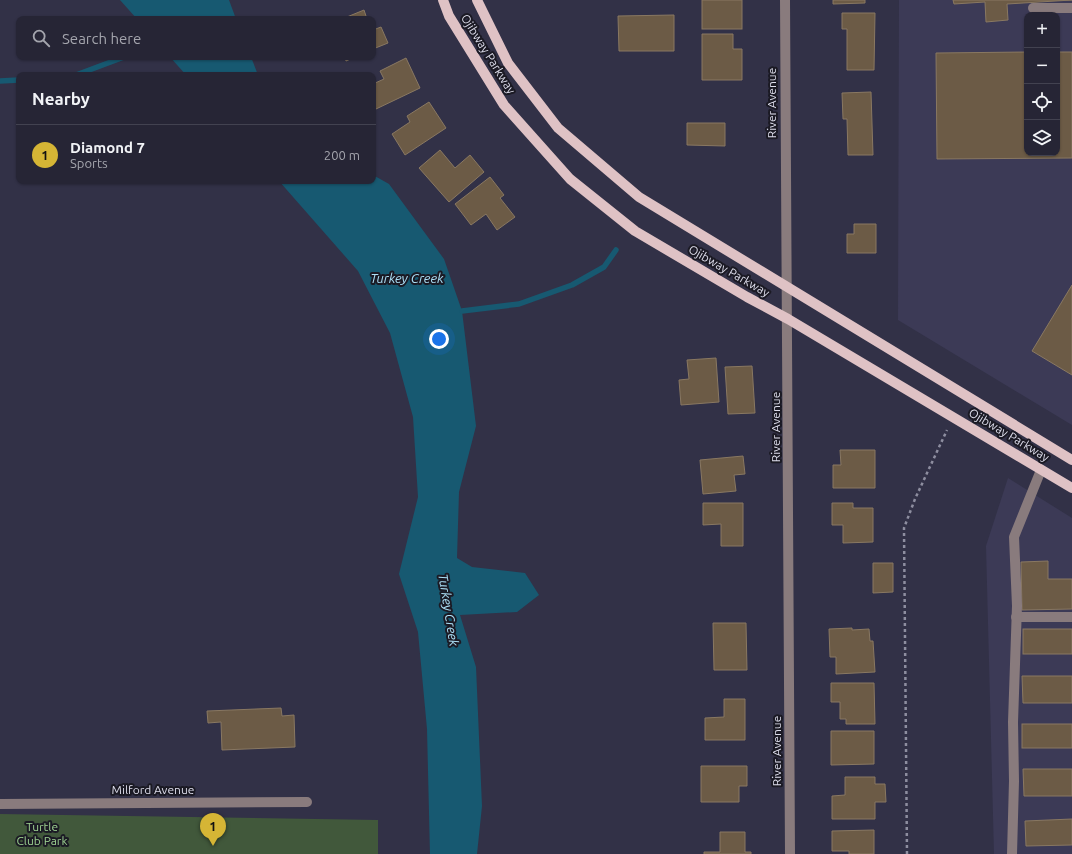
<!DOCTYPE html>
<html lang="en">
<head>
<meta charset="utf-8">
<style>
  :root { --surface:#262535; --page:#2e2d3d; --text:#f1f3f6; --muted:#a4a5ad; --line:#424250; --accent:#d5b535 }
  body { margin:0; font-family:Ubuntu,sans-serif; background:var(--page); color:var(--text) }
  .controls { position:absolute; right:12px; top:12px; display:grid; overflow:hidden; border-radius:8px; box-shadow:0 1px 3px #0004 }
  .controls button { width:36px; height:36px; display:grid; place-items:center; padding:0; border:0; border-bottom:1px solid var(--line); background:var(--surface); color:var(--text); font:20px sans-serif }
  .you { position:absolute; left:439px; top:339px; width:14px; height:14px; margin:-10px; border:3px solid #fff; border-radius:50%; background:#1a73e8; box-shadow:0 0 0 6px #1a73e833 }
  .badge { display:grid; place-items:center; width:26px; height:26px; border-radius:50%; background:var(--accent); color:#111; font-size:13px; font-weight:700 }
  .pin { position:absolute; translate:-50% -33px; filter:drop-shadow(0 1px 2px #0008) }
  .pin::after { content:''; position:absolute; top:21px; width:14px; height:12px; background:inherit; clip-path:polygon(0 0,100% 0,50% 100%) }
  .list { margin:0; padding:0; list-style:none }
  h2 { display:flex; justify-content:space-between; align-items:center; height:52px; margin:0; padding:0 16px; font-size:17px }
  h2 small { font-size:13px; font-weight:400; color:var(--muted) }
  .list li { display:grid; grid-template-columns:26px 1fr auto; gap:12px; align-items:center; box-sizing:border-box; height:60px; padding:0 16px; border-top:1px solid var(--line) }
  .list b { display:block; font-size:15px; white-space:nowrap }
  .list p { margin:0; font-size:13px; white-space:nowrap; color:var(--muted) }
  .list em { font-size:13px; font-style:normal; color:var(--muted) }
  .icon { flex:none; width:22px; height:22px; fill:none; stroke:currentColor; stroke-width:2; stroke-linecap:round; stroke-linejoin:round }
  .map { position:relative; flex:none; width:1072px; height:854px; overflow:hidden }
  .search { position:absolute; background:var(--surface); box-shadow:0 1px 3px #0004; left:16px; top:16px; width:360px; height:44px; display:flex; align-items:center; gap:10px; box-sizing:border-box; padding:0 14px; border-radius:8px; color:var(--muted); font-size:15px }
  .panel { position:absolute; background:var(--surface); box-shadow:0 1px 3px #0004; left:16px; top:72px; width:360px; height:112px; border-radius:8px }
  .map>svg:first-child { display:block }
</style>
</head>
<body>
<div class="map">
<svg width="1072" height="854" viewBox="0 0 1072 854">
  <rect width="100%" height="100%" fill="#323147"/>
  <!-- built -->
  <g fill="#3c3a56" fill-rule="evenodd">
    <path d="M899,0H1072V425L898,320ZM1027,15H1057V153H1027Z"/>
    <polygon points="1008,478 1072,518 1072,854 994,854 986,546"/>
  </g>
  <!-- green -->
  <polygon fill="#41583b" points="0,814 378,820 378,854 0,854"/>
  <!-- water -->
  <g fill="#175971">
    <polygon points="120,0 229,0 236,19 137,19"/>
    <polygon points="170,57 251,57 258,75 186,75"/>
    <polygon points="373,175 389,184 444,259 462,311 476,426 459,492 457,558 472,567 525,573 539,595 517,612 460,615 476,667 482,806 477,854 430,854 427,729 418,632 399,574 418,497 413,417 390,333 358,271 279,181 373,181"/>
  </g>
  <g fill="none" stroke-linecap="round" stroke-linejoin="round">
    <!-- stream -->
    <g stroke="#175971" stroke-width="5.5">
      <polyline points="76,75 124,57"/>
      <polyline points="0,81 19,80"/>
      <polyline points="462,311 519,304 572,285 604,267 616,250"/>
    </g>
  </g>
  <!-- building -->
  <g fill="#6c5b46" stroke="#897862">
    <rect x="702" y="0" width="40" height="29"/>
    <polygon points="833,0 865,0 865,3 833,4"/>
    <polygon points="953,0 1072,0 1007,4 1008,20 986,22 985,2 954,4"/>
    <polygon points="364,10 367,19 342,19"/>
    <polygon points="842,13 875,13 874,70 847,70 847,29 842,29"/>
    <polygon points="674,15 674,51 619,51 618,16"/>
    <polygon points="381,27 388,43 373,49 373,30"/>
    <polygon points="702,34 733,34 733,49 742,49 742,80 702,80"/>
    <polygon points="1027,52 1027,153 1057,153 1057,52 1072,52 1072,158 937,159 936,53"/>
    <polygon points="345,57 355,57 346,61"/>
    <polygon points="406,58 420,88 376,109 373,103 373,84 384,79 380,71"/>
    <polygon points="871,92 873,155 848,155 847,119 843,119 842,93"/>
    <polygon points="429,102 446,128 405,155 392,134 410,122 407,116"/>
    <polygon points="687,123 725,123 725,146 687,145"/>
    <polygon points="440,150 455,168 470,155 484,172 449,202 419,168"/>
    <polygon points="490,177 504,195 500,198 515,217 497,230 486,214 471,225 455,204"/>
    <polygon points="854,224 876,224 876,253 847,253 847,234 854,234"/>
    <polygon points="1072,285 1072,375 1032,351"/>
    <polygon points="716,358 719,402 681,405 679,380 689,379 687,360"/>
    <polygon points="752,366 755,413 728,414 725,367"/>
    <polygon points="840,450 875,450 875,488 833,488 833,465 841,465"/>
    <polygon points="743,456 745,474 734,475 736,491 703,494 700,460"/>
    <polygon points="703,503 743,503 743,546 721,546 721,524 703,525"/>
    <polygon points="832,503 853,503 853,508 873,508 873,542 843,543 843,525 832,525"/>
    <polygon points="1048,561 1048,579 1072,579 1072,609 1022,610 1021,562"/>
    <polygon points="873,563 893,563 893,592 873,593"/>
    <polygon points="713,623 746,623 747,670 714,670"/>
    <polygon points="852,628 852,630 869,629 870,641 873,641 875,672 836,674 836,657 830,657 829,629"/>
    <rect x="1023" y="629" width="49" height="25"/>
    <polygon points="1022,676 1072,676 1072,703 1023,703"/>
    <polygon points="831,683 874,683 875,724 846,724 846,719 840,719 840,702 831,702"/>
    <polygon points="724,699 745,699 745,740 705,740 705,718 724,717"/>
    <polygon points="281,708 282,716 294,715 295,747 222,750 221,722 208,723 207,711"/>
    <rect x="1022" y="724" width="50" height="24"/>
    <polygon points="831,731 874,731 874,764 831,765"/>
    <polygon points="701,766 747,766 747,786 739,786 739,802 701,802"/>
    <polygon points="1023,769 1072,769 1072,796 1024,796"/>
    <polygon points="845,777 875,777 875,784 885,784 886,802 875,802 875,819 832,819 832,796 845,795"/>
    <polygon points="1072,819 1072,845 1026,846 1025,821"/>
    <polygon points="874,830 874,854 849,854 849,851 832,851 832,831"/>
    <polygon points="720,832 745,832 745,852 751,852 751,854 704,854 704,852 720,852"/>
  </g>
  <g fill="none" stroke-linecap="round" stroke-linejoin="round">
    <!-- path -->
    <polyline stroke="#8e8ea0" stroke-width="2.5" stroke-dasharray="3 3" stroke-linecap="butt" points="907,854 904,528 915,499 947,430"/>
    <!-- minor -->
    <g stroke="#897b7d" stroke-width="10">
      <polyline points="785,0 790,854"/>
      <polyline points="1033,8 1072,8"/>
      <polyline points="1016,617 1072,617"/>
      <polyline points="0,804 307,802"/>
      <polyline points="1012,854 1014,781 1013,722 1017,606 1014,537 1041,470"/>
    </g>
    <!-- major -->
    <g stroke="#dfc2c5" stroke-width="10">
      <polyline points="443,0 449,16 504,105 570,179 635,231 747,297 788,319 1072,488"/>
      <polyline points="477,0 508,63 558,128 639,197 1072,460"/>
    </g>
  </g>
  <g text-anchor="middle" stroke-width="4" stroke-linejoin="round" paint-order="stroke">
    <!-- street labels -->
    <g font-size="12" fill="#dedeec" stroke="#1b1a24">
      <text transform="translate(488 54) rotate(58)" y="4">Ojibway Parkway</text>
      <text transform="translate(772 103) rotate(-90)" y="4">River Avenue</text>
      <text transform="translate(729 271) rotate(30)" y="4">Ojibway Parkway</text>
      <text transform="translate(776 427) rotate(-90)" y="4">River Avenue</text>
      <text transform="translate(1009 435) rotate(31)" y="4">Ojibway Parkway</text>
      <text transform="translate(777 751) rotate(-90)" y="4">River Avenue</text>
      <text x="153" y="794">Milford Avenue</text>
    </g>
    <!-- park labels -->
    <g font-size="12" fill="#9fd392" stroke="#1b1a24">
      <text x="42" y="831">Turtle<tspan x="42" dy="14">Club Park</tspan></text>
    </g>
    <!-- water labels -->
    <g font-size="13" font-style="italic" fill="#ace0f7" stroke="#1b1a24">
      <text x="407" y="283">Turkey Creek</text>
      <text transform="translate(449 610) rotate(81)" y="5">Turkey Creek</text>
    </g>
  </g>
</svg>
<div class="controls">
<button>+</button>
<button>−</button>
<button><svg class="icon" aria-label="locate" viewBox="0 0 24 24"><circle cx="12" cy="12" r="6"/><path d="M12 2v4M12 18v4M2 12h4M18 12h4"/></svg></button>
<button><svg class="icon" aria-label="layers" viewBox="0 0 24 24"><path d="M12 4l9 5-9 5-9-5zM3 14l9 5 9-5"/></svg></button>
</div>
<div class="you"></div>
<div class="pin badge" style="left:213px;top:846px">1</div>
<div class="search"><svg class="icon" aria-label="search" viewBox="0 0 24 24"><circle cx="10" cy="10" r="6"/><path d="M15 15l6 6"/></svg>Search here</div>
<section class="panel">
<h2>Nearby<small></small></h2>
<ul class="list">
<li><span class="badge">1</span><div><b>Diamond 7</b><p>Sports</p></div><em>200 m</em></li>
</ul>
</section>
</div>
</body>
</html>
